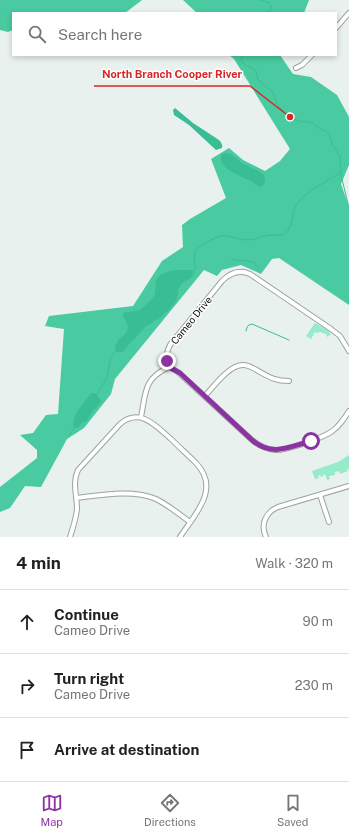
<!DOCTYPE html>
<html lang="en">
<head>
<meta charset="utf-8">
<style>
  :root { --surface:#fff; --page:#f2f2f2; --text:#202124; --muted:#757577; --line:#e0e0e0; --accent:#8a33a1 }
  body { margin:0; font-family:"Public Sans",sans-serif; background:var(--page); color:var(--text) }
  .stop { position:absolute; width:12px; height:12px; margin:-9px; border:3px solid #8a33a1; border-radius:50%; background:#fff }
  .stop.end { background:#8a33a1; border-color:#fff; box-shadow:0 1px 4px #0008 }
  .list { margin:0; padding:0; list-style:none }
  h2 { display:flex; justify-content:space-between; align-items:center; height:52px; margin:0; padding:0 16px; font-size:17px }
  h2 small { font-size:13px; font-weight:400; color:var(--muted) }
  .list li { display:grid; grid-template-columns:26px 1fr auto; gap:12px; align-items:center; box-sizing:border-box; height:64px; padding:0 16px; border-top:1px solid var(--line) }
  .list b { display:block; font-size:15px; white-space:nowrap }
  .list p { margin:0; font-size:13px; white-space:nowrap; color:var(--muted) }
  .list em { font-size:13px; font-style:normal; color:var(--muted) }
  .icon { flex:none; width:22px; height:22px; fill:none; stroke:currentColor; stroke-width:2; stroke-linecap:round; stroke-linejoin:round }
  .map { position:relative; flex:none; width:349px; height:537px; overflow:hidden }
  .search { position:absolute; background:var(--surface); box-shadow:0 2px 6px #0003; left:12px; right:12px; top:12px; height:44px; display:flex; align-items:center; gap:10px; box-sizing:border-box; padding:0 14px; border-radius:0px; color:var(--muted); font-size:15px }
  .sheet { height:244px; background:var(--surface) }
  nav { display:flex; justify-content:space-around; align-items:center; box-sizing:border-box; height:56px; border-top:1px solid var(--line); background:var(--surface); font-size:11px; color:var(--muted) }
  nav a { display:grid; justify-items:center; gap:2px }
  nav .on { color:var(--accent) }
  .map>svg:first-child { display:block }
</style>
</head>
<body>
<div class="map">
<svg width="349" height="537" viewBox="0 0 349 537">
  <rect width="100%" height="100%" fill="#e8f1ed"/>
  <!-- green -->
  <g fill="#96ebcb">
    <polygon points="316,322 332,333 328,331 331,334 327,337 326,334 320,332 317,333 315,332 311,339 306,336 315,323 326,329"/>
    <polygon points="349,455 349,469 347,469 348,471 340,474 339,471 335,472 335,475 329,476 330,479 327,480 325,474 323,475 324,476 321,477 320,475 318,476 319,478 315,479 312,471 338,462"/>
  </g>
  <!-- forest -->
  <g fill="#49caa1">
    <polygon points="0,0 142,0 125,13 13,13 13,30 8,32 0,30"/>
    <polygon points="183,0 309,0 304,13 197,13"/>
    <polygon points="229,55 280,55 293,74 311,77 337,95 349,117 349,165 341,184 349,207 349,305 279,258 272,259 261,274 241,265 222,270 217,276 204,270 115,379 111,394 84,428 67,439 41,487 25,486 10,508 0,512 0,487 37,458 37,450 20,435 33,433 46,415 58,414 64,329 45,326 49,316 133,306 162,261 183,247 182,225 190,219 226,198 211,159 229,148 243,160 265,171 280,161 290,149 234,59"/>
  </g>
  <!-- water -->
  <g fill="#38bd95">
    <path d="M175,108L193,123L219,140C221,142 223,145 222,148L216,150L189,125L174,115L173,110Z"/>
    <path d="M224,153L231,154L242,163L262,173C267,178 265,182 262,187C258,187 255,183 251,181C241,176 218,169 221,155Z"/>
    <path d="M178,270H192L194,272L192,277L181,284L178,290V295L176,301L170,309L164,314L159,319L154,321L151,324L146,326L138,335L130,343L123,352H117L115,350C116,331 137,339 123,316V313L140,310L152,299L155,294L156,281L160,275L170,271Z"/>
    <path d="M91,393H95L101,400V402L92,412L87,421L81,423L79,427L74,428C71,414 84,404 91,393Z"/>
  </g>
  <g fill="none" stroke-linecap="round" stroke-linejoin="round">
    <!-- stream -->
    <g stroke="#38bd95" stroke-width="1">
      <polyline points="261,0 269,3 271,5 271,9 266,13"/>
      <path d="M244,55L241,58C242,66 250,66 255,70L256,72L258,80L266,87L273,92L277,104L282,110L286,114L299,121L308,122L312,123L319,128L329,133L332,145L340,156L341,175L349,208"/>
      <path d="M232,258L233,260C242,261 254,259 259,268"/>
      <path d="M193,271L196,268L194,259L195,251C202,244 218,234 227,236C234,237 241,240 248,240C256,240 262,236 269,235C274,235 279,236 284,234C293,229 291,216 295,207C301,195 317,187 328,180C333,178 336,175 341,172"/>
      <polyline points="246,331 247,327 249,325 252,324 289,340"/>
      <polyline points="96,395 107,378 110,360 115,351"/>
      <polyline points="68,437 74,428"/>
    </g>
    <!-- street casing -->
    <g stroke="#9ba4a0" stroke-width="6">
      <g id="street">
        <polyline points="336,28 349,13"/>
        <polyline points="296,68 302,65 312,55"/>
        <path d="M349,351L340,336L331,329L250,274C239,269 230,273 222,281L170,345C166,352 166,359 169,367L178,372L252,440C259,446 266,449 275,450C285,451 322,438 331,432C339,427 344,419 349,411"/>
        <path d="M205,396C214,386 229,365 243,365C249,365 255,369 260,372C271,378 276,381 289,381"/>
        <path d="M141,417C146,393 143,379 169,367"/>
        <polyline points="320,495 329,522"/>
        <path d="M76,498C101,495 133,489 156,499C168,505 179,514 190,522"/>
        <path d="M70,537C73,528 76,518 77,509C77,495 72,483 78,470L120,424C140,407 156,426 171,439C179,447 188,455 196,463C221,489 195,514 180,537"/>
        <path d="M266,537C260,524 266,512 278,507L349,486"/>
      </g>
    </g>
    <!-- street -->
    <use href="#street" stroke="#fff" stroke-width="4"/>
  </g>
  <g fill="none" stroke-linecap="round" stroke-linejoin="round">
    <!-- route -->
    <path stroke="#8a33a1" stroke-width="5" d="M167,361L169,367L180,373L252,440C272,457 289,447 311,441"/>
  </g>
  <g text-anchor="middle" stroke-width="3" stroke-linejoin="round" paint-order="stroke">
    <!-- street labels -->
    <g font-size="10" fill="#0e1110" stroke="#fff">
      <text transform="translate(191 320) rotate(-51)" y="4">Cameo Drive</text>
    </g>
  </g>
  <!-- callouts -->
  <path fill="none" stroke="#d62828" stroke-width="1.5" d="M290 117L250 86H94"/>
  <circle fill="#d62828" stroke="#fff" stroke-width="1.5" cx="290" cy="117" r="4"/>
  <g font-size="11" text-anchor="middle" font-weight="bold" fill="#d62828" stroke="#fff" stroke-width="3" stroke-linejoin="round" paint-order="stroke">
    <text x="172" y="78">North Branch Cooper River</text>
  </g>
</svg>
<div class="stop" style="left:311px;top:441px"></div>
<div class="stop end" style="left:167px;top:361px"></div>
<div class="search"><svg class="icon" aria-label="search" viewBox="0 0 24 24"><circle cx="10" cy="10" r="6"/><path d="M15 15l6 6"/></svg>Search here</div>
</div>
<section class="sheet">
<h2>4 min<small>Walk · 320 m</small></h2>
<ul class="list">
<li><svg class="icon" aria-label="ahead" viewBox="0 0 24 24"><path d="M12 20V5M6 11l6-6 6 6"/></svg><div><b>Continue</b><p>Cameo Drive</p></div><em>90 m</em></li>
<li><svg class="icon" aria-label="right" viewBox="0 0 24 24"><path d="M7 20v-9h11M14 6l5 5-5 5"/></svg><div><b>Turn right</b><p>Cameo Drive</p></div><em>230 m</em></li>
<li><svg class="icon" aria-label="arrive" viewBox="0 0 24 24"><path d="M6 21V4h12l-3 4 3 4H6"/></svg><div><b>Arrive at destination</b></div></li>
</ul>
</section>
<nav>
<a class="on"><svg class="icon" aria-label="map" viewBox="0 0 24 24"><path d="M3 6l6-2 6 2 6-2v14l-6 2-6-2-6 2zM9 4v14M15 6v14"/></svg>Map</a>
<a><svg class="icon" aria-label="directions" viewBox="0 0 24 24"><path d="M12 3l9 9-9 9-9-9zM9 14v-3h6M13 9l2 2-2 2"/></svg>Directions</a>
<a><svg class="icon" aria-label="saved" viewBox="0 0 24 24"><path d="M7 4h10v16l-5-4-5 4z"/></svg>Saved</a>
</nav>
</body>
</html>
